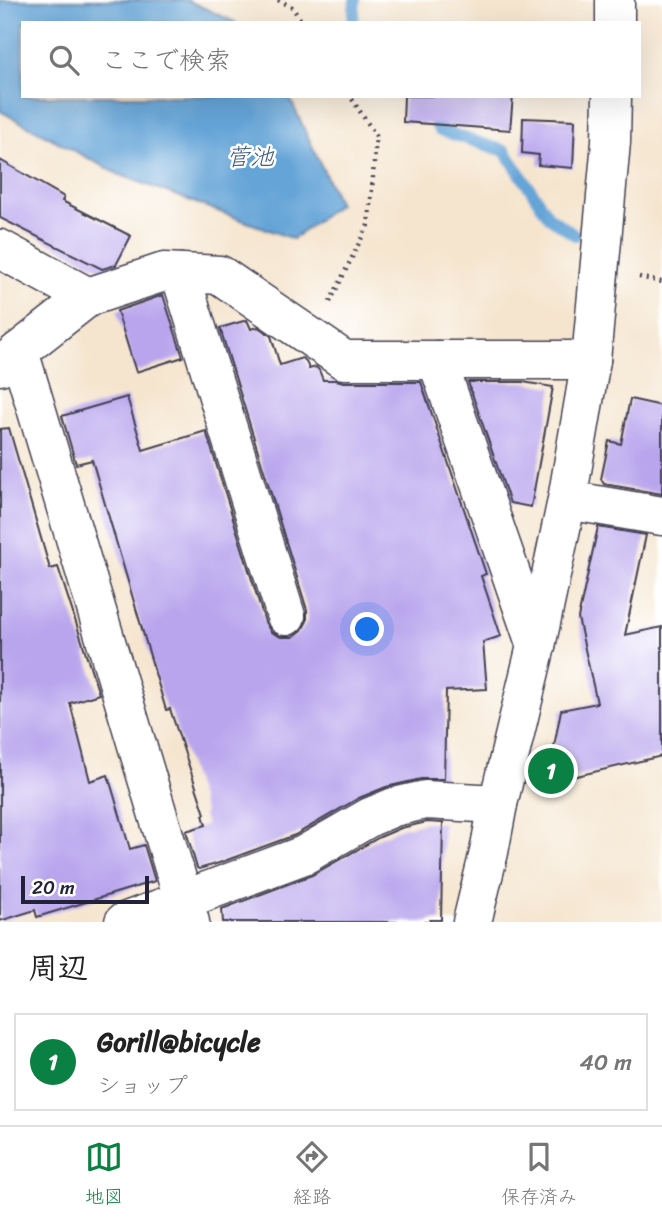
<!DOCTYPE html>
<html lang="ja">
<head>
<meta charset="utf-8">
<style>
  :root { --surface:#fff; --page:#f6f6f6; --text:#222; --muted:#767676; --line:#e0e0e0; --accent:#0b8043 }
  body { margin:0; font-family:Sriracha,"Klee One",sans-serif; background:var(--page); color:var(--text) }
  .scale { position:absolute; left:21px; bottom:18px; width:128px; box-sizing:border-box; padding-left:7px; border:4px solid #22223b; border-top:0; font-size:19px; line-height:24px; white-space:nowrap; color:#22223b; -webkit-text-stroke:5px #fff; paint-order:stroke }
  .you { position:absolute; left:368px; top:630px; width:24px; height:24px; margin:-18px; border:5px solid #fff; border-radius:50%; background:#1a73e8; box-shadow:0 0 0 10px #1a73e833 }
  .badge { display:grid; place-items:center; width:46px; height:46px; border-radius:50%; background:var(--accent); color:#fff; font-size:23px; font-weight:700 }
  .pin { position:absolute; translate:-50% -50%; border:4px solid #fff; box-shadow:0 2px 7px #0006 }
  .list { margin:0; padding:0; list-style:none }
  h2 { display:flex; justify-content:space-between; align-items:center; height:91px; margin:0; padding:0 28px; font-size:30px }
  h2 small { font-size:23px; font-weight:400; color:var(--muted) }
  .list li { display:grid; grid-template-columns:46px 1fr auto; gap:21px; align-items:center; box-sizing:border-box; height:98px; margin:0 14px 14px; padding:0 14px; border:2px solid var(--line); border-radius:0px }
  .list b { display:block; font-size:26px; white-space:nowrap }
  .list p { margin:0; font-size:23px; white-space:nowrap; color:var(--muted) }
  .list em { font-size:23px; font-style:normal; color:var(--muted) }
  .icon { flex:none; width:38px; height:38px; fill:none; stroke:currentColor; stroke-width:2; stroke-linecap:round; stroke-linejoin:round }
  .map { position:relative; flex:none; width:662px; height:922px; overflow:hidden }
  .search { position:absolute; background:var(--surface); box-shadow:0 7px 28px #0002; left:21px; right:21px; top:21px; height:77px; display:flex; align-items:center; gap:18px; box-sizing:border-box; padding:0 24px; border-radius:0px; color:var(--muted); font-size:26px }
  .sheet { height:203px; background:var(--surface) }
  nav { display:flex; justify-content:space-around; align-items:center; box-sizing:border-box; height:98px; border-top:2px solid var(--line); background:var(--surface); font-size:19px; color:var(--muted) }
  nav a { display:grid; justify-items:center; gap:4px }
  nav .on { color:var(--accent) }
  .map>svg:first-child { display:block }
</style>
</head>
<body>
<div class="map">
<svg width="662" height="922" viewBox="0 0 662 922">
  <rect width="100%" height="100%" fill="#fff"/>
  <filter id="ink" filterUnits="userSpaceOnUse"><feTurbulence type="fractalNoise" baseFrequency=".0143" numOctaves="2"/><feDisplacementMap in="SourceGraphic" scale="14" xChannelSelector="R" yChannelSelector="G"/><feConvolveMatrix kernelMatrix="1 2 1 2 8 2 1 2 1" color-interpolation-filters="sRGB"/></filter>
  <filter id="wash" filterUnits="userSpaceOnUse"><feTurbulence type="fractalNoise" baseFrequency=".00686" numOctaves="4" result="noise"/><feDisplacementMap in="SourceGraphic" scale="28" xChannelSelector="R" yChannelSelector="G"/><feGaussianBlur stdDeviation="1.57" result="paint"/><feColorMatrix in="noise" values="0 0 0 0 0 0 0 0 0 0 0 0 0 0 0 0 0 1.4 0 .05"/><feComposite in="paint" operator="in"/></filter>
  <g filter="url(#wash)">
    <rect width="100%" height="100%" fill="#f5e5cf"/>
    <!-- water -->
    <polygon fill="#65a4d7" stroke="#446389" stroke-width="2" points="0,0 187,0 237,23 23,23 23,96 289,96 339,204 293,239 118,174 0,111"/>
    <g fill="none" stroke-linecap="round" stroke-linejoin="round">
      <!-- stream -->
      <g stroke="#65a4d7" stroke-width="12">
        <polyline points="353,23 355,0"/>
        <polyline points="429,110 439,130 505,151 549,217 575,235"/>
      </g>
    </g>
    <g id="blocks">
      <!-- building -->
      <g fill="#b8a5ed">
        <polygon points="404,96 513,96 510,130 403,122"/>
        <polygon points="523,118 575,120 573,168 538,165 539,155 522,153"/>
        <polygon points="0,160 64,197 62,201 131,236 116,265 102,269 0,218"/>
        <polygon points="163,295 183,357 136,372 117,311"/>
        <polygon points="247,320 251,329 258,327 271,336 280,365 302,358 306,361 309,369 316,367 319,370 323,380 336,380 344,382 421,382 486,574 481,576 501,636 483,642 487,689 446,691 444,779 421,779 386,787 359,798 295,835 219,863 199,869 197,868 186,831 206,825 203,815 205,814 170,709 166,710 92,460 76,464 62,416 127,397 143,450 206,431 265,622 271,632 281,637 293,637 302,630 307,621 307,610 220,328"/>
        <polygon points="468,382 523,382 553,387 531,507 510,503"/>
        <polygon points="630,399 662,406 662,494 604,484 601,479 609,441 621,444"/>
        <polygon points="9,428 50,569 58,567 99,694 70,703 90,781 108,775 130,849 144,845 155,881 37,917 35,910 0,921 0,429"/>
        <polygon points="598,527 646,535 625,635 662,627 662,756 547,783 561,710 597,703 578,618"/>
        <polygon points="427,822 443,823 441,920 430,920 430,922 223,922 222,909 312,875 380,837 401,828"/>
      </g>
    </g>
  </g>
  <g filter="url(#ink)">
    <use href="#blocks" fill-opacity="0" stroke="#423f51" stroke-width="2"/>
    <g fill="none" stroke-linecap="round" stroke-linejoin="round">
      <!-- minor casing -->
      <g stroke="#423f51" stroke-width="41">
        <g id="minor">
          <polyline points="0,249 88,297"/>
          <polyline points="180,273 286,616"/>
          <polyline points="19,351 190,922"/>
          <polyline points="437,360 536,646"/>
          <polyline points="0,366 88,297 164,272 220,275 344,360 591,360"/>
          <polyline points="567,500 662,516"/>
          <polyline points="124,922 304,855 370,817 394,807 425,800 498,804"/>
        </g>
      </g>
      <!-- tertiary casing -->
      <g stroke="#423f51" stroke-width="41">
        <g id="tertiary">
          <polyline points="615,23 615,0"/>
          <polyline points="472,922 489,852 498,804 536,646 567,500 591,360 611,142 612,96"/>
        </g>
      </g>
      <!-- path -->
      <g stroke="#423f51" stroke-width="4.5" stroke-dasharray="2 5" stroke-linecap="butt">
        <polyline points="278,0 292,7 303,23"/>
        <polyline points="639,277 662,282"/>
        <polyline points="330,302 368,225 372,190 376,136 350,96"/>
      </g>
      <!-- minor -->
      <use href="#minor" stroke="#fff" stroke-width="38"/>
      <!-- tertiary -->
      <use href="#tertiary" stroke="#fff" stroke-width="38"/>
    </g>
  </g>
  <g text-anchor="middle" stroke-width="5" stroke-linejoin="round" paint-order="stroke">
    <!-- water labels -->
    <g font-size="24" font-style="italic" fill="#405c81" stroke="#fff">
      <text x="250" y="165">菅池</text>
    </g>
  </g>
</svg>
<div class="scale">20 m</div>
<div class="you"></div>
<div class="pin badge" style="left:551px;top:771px">1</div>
<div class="search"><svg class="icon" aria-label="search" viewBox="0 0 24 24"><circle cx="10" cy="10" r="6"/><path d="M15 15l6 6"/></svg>ここで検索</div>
</div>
<section class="sheet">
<h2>周辺<small></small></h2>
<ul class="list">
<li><span class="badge">1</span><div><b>Gorill@bicycle</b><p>ショップ</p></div><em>40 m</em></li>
</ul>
</section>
<nav>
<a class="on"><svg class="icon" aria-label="map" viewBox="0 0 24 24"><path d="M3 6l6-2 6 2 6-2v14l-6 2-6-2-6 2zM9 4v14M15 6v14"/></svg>地図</a>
<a><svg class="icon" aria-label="directions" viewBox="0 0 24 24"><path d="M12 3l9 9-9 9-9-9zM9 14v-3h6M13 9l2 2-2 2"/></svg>経路</a>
<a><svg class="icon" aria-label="saved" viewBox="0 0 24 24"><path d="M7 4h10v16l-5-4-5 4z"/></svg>保存済み</a>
</nav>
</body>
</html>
